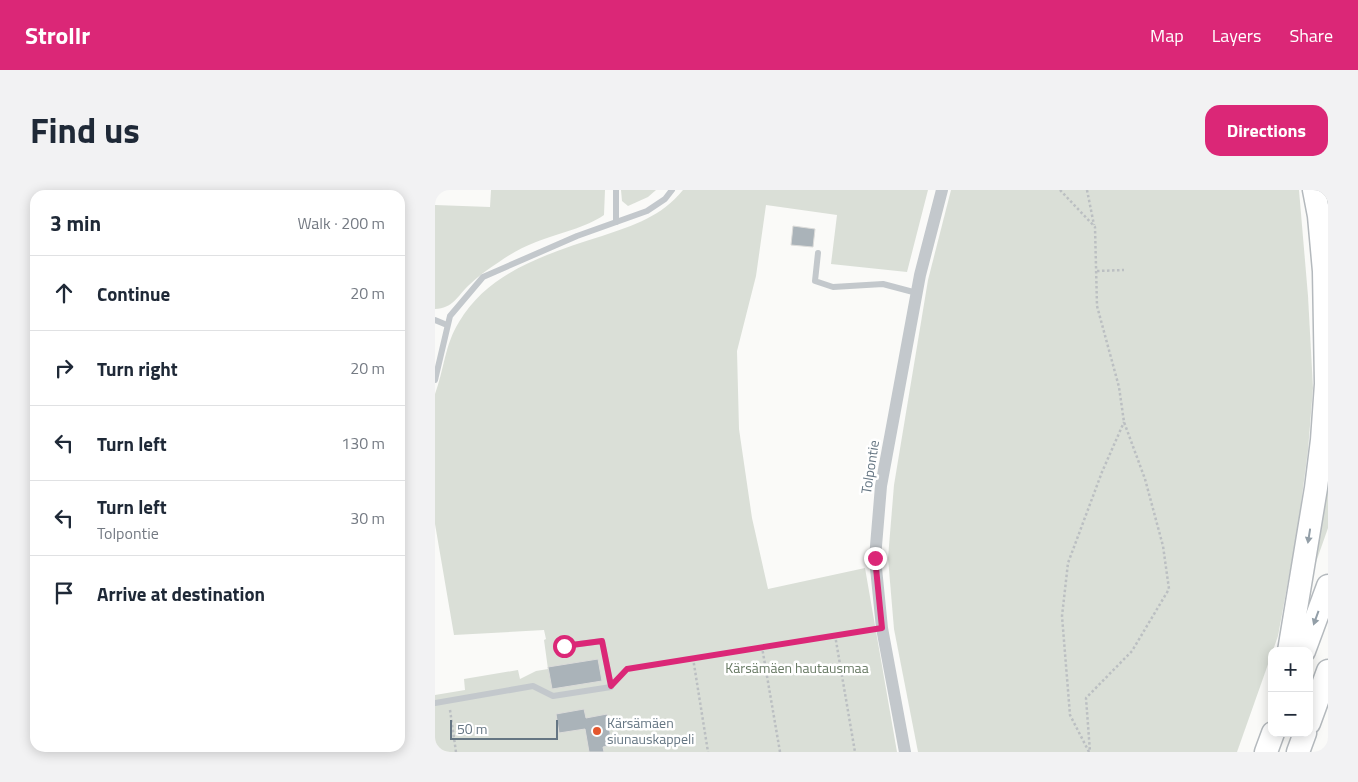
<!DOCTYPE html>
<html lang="en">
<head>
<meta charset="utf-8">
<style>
  :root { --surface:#fff; --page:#f2f2f3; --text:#1f2937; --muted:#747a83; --line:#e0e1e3; --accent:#db2777 }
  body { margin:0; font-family:"Titillium Web",sans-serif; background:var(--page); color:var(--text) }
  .controls { position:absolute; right:15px; bottom:15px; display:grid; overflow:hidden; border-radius:10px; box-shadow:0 2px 12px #0003 }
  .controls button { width:45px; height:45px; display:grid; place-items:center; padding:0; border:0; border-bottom:1px solid var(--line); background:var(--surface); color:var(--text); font:25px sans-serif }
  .scale { position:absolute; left:15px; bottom:12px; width:108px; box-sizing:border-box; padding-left:5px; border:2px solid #657683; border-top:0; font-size:14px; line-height:18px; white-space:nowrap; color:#657683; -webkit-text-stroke:4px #fff; paint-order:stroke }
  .stop { position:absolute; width:15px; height:15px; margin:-11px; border:4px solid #db2777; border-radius:50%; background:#fff }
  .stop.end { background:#db2777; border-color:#fff; box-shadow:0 1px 5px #0008 }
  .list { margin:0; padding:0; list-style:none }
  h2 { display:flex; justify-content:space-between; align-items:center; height:65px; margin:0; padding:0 20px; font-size:21px }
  h2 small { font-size:16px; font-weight:400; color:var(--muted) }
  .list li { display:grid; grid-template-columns:32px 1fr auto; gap:15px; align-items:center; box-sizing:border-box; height:75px; padding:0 20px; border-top:1px solid var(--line) }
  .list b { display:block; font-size:19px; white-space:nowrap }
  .list p { margin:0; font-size:16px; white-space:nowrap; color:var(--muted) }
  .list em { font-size:16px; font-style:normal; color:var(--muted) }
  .icon { flex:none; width:28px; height:28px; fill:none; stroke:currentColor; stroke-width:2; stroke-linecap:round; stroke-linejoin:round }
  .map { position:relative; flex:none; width:893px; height:562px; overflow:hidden; border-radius:15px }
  header { display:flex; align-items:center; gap:30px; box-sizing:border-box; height:70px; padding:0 25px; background:var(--accent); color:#fff }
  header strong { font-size:24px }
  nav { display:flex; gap:28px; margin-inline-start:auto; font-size:18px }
  .intro { display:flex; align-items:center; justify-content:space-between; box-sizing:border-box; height:120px; padding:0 30px }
  h1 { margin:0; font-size:35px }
  .button { padding:12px 22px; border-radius:15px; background:var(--accent); color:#fff; font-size:18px; font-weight:700 }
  main { display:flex; gap:30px; padding:0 30px }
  aside { flex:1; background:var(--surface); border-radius:15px; box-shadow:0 2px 12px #0003 }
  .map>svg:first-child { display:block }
</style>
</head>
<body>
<header>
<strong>Strollr</strong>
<nav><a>Map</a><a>Layers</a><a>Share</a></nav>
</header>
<div class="intro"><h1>Find us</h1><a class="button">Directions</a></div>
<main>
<aside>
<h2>3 min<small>Walk · 200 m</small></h2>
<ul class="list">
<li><svg class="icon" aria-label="ahead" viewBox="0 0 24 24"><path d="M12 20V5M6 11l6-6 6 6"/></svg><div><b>Continue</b></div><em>20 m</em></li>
<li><svg class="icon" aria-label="right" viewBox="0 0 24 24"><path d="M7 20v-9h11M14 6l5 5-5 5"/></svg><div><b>Turn right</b></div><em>20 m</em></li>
<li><svg class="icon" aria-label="left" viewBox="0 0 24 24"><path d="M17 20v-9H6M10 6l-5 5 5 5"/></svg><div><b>Turn left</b></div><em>130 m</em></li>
<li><svg class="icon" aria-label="left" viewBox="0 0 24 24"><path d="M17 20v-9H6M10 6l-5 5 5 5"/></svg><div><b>Turn left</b><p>Tolpontie</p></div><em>30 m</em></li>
<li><svg class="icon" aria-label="arrive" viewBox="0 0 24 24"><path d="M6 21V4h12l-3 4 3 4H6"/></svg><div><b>Arrive at destination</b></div></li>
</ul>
</aside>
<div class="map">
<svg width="893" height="562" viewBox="0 0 893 562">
  <rect width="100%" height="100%" fill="#fafaf8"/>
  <!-- green -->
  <g fill="#dadfd7">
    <path d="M56,0H170L169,25C152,37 122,44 101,52C88,57 75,64 64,72C53,79 42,87 33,96C22,107 18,118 0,119V15L55,17Z"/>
    <polygon points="186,0 221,0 213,7 193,16 187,11"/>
    <path d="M248,0H493L472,82L396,74L402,25L331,15L321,86L302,161L304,239L317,328L333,399L430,378L462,562H0V505L30,500L29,489L83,480L85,489L101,481L113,479L109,450L111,449L109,440L19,445L0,334V204C9,180 10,154 24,132C54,81 114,63 167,46C199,35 226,27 248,0Z"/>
    <polygon points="516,0 864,0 873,106 878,198 873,260 863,337 843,446 802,562 483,562 459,439 453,368 459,295 493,90"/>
    <polygon points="893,241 893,338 873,395"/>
  </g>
  <!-- building -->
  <g fill="#aab3b9" stroke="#dcdcda">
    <polygon points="358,36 380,39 378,57 356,55"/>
    <polygon points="163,469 167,491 117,499 113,477"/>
    <polygon points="149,519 151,528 172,524 177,555 168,557 169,562 154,562 150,539 124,543 121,524"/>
  </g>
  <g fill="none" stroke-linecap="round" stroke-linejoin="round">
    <!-- motorway casing -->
    <g stroke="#b4b9bd" stroke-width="25">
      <g id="motorway">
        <polyline points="854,461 881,298 887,250 891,194 889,81 884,26 879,0"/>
        <polyline points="869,461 893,396"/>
        <polyline points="874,533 893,481"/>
        <polyline points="831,562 838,543"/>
        <polyline points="863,562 870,543"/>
      </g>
    </g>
    <!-- path -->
    <g stroke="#bbbfc2" stroke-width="2.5" stroke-dasharray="2.5 2.5" stroke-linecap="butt">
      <polyline points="625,0 660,37 662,116 684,197 689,232 710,289 728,356 734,399 697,461 651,508 655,562"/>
      <polyline points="652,0 659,35"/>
      <polyline points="662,81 689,80"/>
      <polyline points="400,445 420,562"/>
      <polyline points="258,468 273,562"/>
      <polyline points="184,488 192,479 327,457"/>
      <polyline points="15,520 21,562"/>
      <polyline points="345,562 327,457 435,440"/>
      <polyline points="654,562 635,525 627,426 633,373 667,282 689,232"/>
    </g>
    <!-- service -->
    <g stroke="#c3c8cc" stroke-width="6">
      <polyline points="181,32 181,0"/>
      <polyline points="383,63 380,91 398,97 448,94 482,103"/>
      <polyline points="0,130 12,135"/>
      <polyline points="0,190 15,126 48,87 142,46 212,21 230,9 237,0"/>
      <polyline points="0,513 98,496 118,506 176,497 167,451 129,456"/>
    </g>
    <!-- minor -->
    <polyline stroke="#c3c8cc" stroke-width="12" points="470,562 447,438 440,368 446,296 485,85 507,0"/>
    <!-- motorway -->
    <use href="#motorway" stroke="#fff" stroke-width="22"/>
  </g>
  <!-- one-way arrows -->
  <defs><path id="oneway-solid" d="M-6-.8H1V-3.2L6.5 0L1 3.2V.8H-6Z" transform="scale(1.25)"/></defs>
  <g fill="#939fa8">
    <use href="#oneway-solid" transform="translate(874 346) rotate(99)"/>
    <use href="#oneway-solid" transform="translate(881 428) rotate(110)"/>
  </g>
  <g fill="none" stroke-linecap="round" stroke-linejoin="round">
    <!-- route -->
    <polyline stroke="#db2777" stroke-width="6" points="129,456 167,451 176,496 192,479 447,438 440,368"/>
  </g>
  <!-- markers -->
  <circle fill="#e4572e" stroke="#fff" stroke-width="2" cx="162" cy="541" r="5"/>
  <g text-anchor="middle" stroke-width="5" stroke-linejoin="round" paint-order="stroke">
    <!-- street labels -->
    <g font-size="14" fill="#657683" stroke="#fff">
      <text transform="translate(435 277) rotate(-81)" y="5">Tolpontie</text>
    </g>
    <!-- park labels -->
    <g font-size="14" fill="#687a64" stroke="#fff">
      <text x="362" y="483">Kärsämäen hautausmaa</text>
    </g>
    <!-- poi labels -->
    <g font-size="14" fill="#657683" stroke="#fff" text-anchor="start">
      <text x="172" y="538">Kärsämäen<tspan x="172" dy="16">siunauskappeli</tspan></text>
    </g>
  </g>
</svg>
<div class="controls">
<button>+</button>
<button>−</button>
</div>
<div class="scale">50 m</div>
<div class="stop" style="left:129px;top:456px"></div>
<div class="stop end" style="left:440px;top:368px"></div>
</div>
</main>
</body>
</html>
